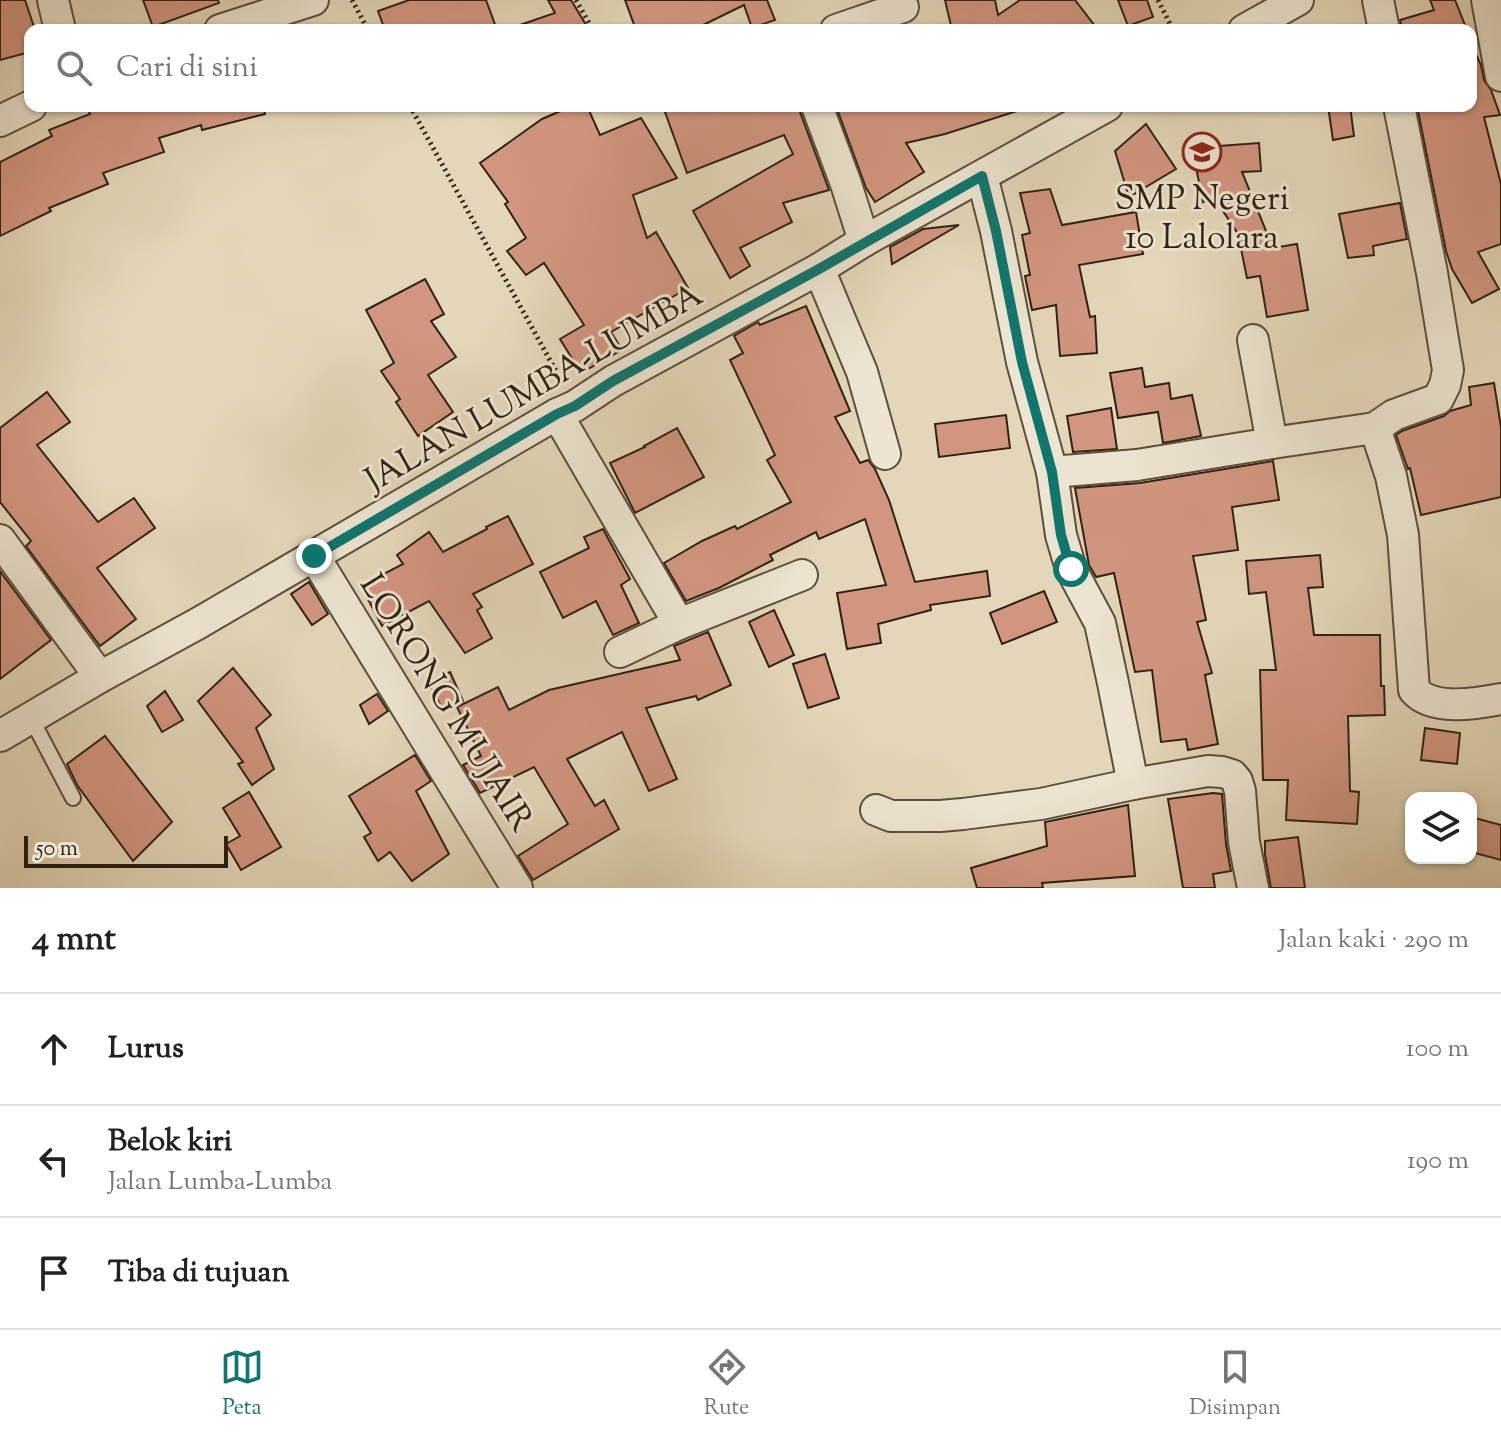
<!DOCTYPE html>
<html lang="id">
<head>
<meta charset="utf-8">
<style>
  :root { --surface:#fff; --page:#f2f2f2; --text:#222; --muted:#767676; --line:#e0e0e0; --accent:#0f766e }
  body { margin:0; font-family:"Sorts Mill Goudy",serif; background:var(--page); color:var(--text) }
  .controls { position:absolute; right:24px; bottom:24px; display:grid; overflow:hidden; border-radius:16px; box-shadow:0 2px 6px #0004 }
  .controls button { width:72px; height:72px; display:grid; place-items:center; padding:0; border:0; border-bottom:2px solid var(--line); background:var(--surface); color:var(--text); font:40px sans-serif }
  .scale { position:absolute; left:24px; bottom:20px; width:204px; box-sizing:border-box; padding-left:8px; border:4px solid #2f2213; border-top:0; font-size:22px; line-height:28px; white-space:nowrap; color:#2f2213; -webkit-text-stroke:6px #ede5d2; paint-order:stroke }
  .stop { position:absolute; width:24px; height:24px; margin:-18px; border:6px solid #0f766e; border-radius:50%; background:#fff }
  .stop.end { background:#0f766e; border-color:#fff; box-shadow:0 2px 8px #0008 }
  .list { margin:0; padding:0; list-style:none }
  h2 { display:flex; justify-content:space-between; align-items:center; height:104px; margin:0; padding:0 32px; font-size:34px }
  h2 small { font-size:26px; font-weight:400; color:var(--muted) }
  .list li { display:grid; grid-template-columns:52px 1fr auto; gap:24px; align-items:center; box-sizing:border-box; height:112px; padding:0 32px; border-top:2px solid var(--line) }
  .list b { display:block; font-size:30px; white-space:nowrap }
  .list p { margin:0; font-size:26px; white-space:nowrap; color:var(--muted) }
  .list em { font-size:26px; font-style:normal; color:var(--muted) }
  .icon { flex:none; width:44px; height:44px; fill:none; stroke:currentColor; stroke-width:2; stroke-linecap:round; stroke-linejoin:round }
  .map { position:relative; flex:none; width:1501px; height:888px; overflow:hidden }
  .search { position:absolute; background:var(--surface); box-shadow:0 2px 6px #0004; left:24px; right:24px; top:24px; height:88px; display:flex; align-items:center; gap:20px; box-sizing:border-box; padding:0 28px; border-radius:16px; color:var(--muted); font-size:30px }
  .sheet { height:440px; background:var(--surface) }
  nav { display:flex; justify-content:space-around; align-items:center; box-sizing:border-box; height:112px; border-top:2px solid var(--line); background:var(--surface); font-size:22px; color:var(--muted) }
  nav a { display:grid; justify-items:center; gap:4px }
  nav .on { color:var(--accent) }
  .map>svg:first-child { display:block }
</style>
</head>
<body>
<div class="map">
<svg width="1501" height="888" viewBox="0 0 1501 888">
  <rect width="100%" height="100%" fill="#e4d7b9"/>
  <filter id="stains"><feTurbulence type="fractalNoise" baseFrequency=".0025" numOctaves="4"/><feColorMatrix values="0 0 0 0 .2 0 0 0 0 .09 0 0 0 0 .02 0 0 0 .5 -.17"/></filter>
  <radialGradient id="worn" r=".72"><stop offset=".6" stop-color="#630" stop-opacity="0"/><stop offset="1" stop-color="#630" stop-opacity=".3"/></radialGradient>
  <!-- building -->
  <g fill="#d29680" stroke="#2f2213" stroke-width="2">
    <polygon points="0,0 25,0 35,30 30,30 30,52 0,60"/>
    <polygon points="143,0 218,0 219,3 153,27"/>
    <polygon points="409,0 486,0 497,30 385,30 378,11"/>
    <polygon points="548,0 571,0 589,30 518,30 517,26 555,13"/>
    <polygon points="625,0 767,0 775,20 752,28 744,5 693,30 636,30"/>
    <polygon points="945,0 995,0 998,15 1020,0 1075,0 1098,30 952,30"/>
    <polygon points="1118,0 1147,0 1153,17 1128,26"/>
    <polygon points="1430,0 1455,0 1467,30 1402,30 1400,20 1434,10"/>
    <polygon points="1471,44 1481,65 1484,80 1491,90 1500,115 1484,117 1501,184 1501,244 1478,252 1499,289 1472,303 1452,269 1446,251 1417,106 1471,106"/>
    <polygon points="87,106 264,106 265,114 202,130 201,125 159,138 164,152 103,173 108,184 49,208 51,211 0,236 0,162 52,136 49,130 90,114"/>
    <polygon points="572,106 587,106 600,135 641,118 677,178 633,195 647,238 656,232 688,288 611,332 622,350 581,373 560,339 584,325 544,263 526,275 507,251 526,238 505,204 508,202 480,163 542,119"/>
    <polygon points="679,106 799,106 800,112 829,190 783,203 792,222 740,248 750,266 730,278 693,211 793,154 784,135 687,173 665,112"/>
    <polygon points="836,106 1016,106 1017,111 945,134 906,143 924,172 875,202 866,188"/>
    <polygon points="1328,106 1350,106 1354,136 1333,140"/>
    <polygon points="1146,124 1176,169 1129,197 1115,151"/>
    <polygon points="1259,143 1261,171 1242,172 1273,248 1297,244 1308,310 1267,317 1260,276 1247,278 1238,234 1215,199 1203,202 1192,148"/>
    <polygon points="1050,189 1062,225 1136,212 1143,254 1079,265 1090,317 1095,316 1097,353 1060,356 1056,305 1032,310 1025,276 1030,275 1022,235 1030,233 1020,193"/>
    <polygon points="1400,203 1407,239 1373,246 1374,255 1348,258 1339,214"/>
    <polygon points="959,225 892,264 890,247 923,229"/>
    <polygon points="425,279 444,314 431,321 456,357 428,375 453,412 418,436 396,402 400,399 381,371 394,363 366,310"/>
    <polygon points="806,306 850,411 835,417 860,463 868,460 875,469 889,500 915,582 987,571 990,596 930,605 931,610 878,624 881,643 847,649 837,593 886,585 865,519 819,539 816,532 770,555 773,560 719,588 686,601 664,563 702,541 735,526 737,529 791,502 767,460 775,455 730,360 743,353 734,336 758,322 760,325"/>
    <polygon points="1142,368 1145,387 1169,383 1171,399 1192,395 1201,436 1163,443 1158,412 1118,418 1110,373"/>
    <polygon points="1494,383 1501,427 1501,497 1421,515 1410,468 1408,469 1396,435 1402,431 1444,416 1450,411 1471,405 1469,387"/>
    <polygon points="47,392 70,422 37,445 98,522 134,498 155,528 97,568 136,619 100,646 26,546 31,541 0,502 0,428"/>
    <polygon points="1111,408 1117,449 1073,452 1067,416"/>
    <polygon points="1006,415 1010,448 939,457 935,424"/>
    <polygon points="677,428 704,477 635,513 610,463 645,447 644,446"/>
    <polygon points="1273,461 1279,500 1232,507 1238,550 1193,556 1206,620 1197,622 1212,673 1205,675 1218,744 1188,750 1186,739 1161,742 1152,670 1135,672 1114,573 1096,577 1089,565 1075,488 1140,483"/>
    <polygon points="508,516 533,564 473,594 482,607 477,610 492,638 465,653 429,601 382,626 361,586 403,564 397,555 429,532 443,552 487,529 486,527"/>
    <polygon points="603,529 630,579 621,585 639,623 613,635 596,601 563,618 540,572 589,548 584,537"/>
    <polygon points="1320,555 1323,587 1308,588 1314,635 1380,635 1381,686 1384,686 1385,715 1348,716 1350,791 1359,792 1357,824 1286,820 1288,780 1263,780 1260,670 1276,670 1266,592 1249,594 1246,561"/>
    <polygon points="0,571 51,640 0,679"/>
    <polygon points="309,582 328,614 312,625 291,594"/>
    <polygon points="1044,591 1057,622 1002,644 990,613"/>
    <polygon points="774,610 794,655 769,667 749,622"/>
    <polygon points="708,632 731,685 698,700 696,696 646,708 677,779 649,791 622,732 567,759 595,806 604,800 619,829 533,880 518,856 568,824 534,767 480,793 463,765 481,756 457,707 498,687 509,710 549,690 680,660 674,646"/>
    <polygon points="825,654 839,698 808,708 793,664"/>
    <polygon points="233,668 271,715 256,728 274,769 252,785 238,764 243,762 198,701"/>
    <polygon points="450,672 463,701 443,711 429,682"/>
    <polygon points="165,691 183,720 162,732 147,706"/>
    <polygon points="377,694 388,711 369,724 360,705"/>
    <polygon points="1425,728 1460,733 1457,764 1421,760"/>
    <polygon points="105,736 172,822 133,861 77,785 67,764"/>
    <polygon points="415,755 431,781 416,791 449,854 412,881 390,852 378,861 364,837 371,833 349,796"/>
    <polygon points="249,792 281,847 241,870 226,844 240,836 223,808"/>
    <polygon points="1213,793 1222,794 1226,844 1231,871 1213,874 1215,888 1183,888 1168,799"/>
    <polygon points="1128,805 1135,876 1042,883 1043,888 977,888 971,868 1047,846 1045,822"/>
    <polygon points="1471,817 1501,825 1501,860 1471,852"/>
    <polygon points="1298,837 1305,888 1271,888 1265,855 1265,841"/>
  </g>
  <g fill="none" stroke-linecap="round" stroke-linejoin="round">
    <!-- lane casing -->
    <g stroke="#5c4f3c" stroke-width="18">
      <polyline id="lane" points="31,718 73,798"/>
    </g>
    <!-- street casing -->
    <g stroke="#5c4f3c" stroke-width="34">
      <g id="street">
        <polyline points="53,0 60,30"/>
        <polyline points="1378,0 1384,30"/>
        <polyline points="1487,0 1501,76"/>
        <polyline points="220,30 313,0"/>
        <polyline points="836,30 903,7"/>
        <polyline points="1244,30 1298,0"/>
        <polyline points="817,106 846,184 864,241"/>
        <polyline points="0,121 31,106"/>
        <path d="M982,176L996,231L1022,362L1052,472L1137,465L1272,443L1375,428L1391,476L1403,535L1414,690C1432,711 1476,704 1501,699"/>
        <polyline points="819,269 862,372 885,454"/>
        <polyline points="1253,340 1272,443"/>
        <polyline points="557,414 679,624 802,575"/>
        <polyline points="1375,428 1394,415 1438,399 1445,385 1448,370 1432,273 1399,106"/>
        <polyline points="1052,472 1061,535 1071,569 1100,623 1113,683 1133,784 1208,771 1222,772 1232,775 1237,781 1240,791 1244,842 1253,888"/>
        <polyline points="0,540 100,677"/>
        <polyline points="314,556 517,888"/>
        <polyline points="620,652 679,624"/>
        <polyline points="0,736 100,677 197,624 557,414 575,406 613,381 819,269 864,241 1107,106"/>
        <polyline points="876,810 891,816 940,816 963,814 1041,804 1133,784"/>
      </g>
    </g>
    <!-- path -->
    <g stroke="#2f2213" stroke-width="5" stroke-dasharray="2 4" stroke-linecap="butt">
      <polyline points="352,0 368,30"/>
      <polyline points="576,0 593,30"/>
      <polyline points="1158,0 1173,30"/>
      <polyline points="410,106 563,384"/>
    </g>
    <!-- lane -->
    <use href="#lane" stroke="#ede5d2" stroke-width="14"/>
    <!-- street -->
    <use href="#street" stroke="#ede5d2" stroke-width="30"/>
  </g>
  <g fill="none" stroke-linecap="round" stroke-linejoin="round">
    <!-- route -->
    <polyline stroke="#0f766e" stroke-width="10" points="314,556 557,414 575,406 613,381 819,269 982,176 996,231 1022,362 1052,472 1061,535 1071,569"/>
  </g>
  <!-- icons -->
  <defs>
    <g id="school-ring" transform="scale(2)"><circle r="9.5" fill="#ede5d2" stroke="#8f2418" stroke-width="1.5"/><path d="M0-5L7-2L0 1L-7-2ZM-4 1L0 2.5L4 1V4Q0 6-4 4Z" fill="#8f2418"/></g>
  </defs>
  <g fill-rule="evenodd">
    <use href="#school-ring" x="1202" y="152"/>
  </g>
  <g text-anchor="middle" stroke-width="6" stroke-linejoin="round" paint-order="stroke">
    <!-- poi labels -->
    <g font-size="34" fill="#2f2213" stroke="#ede5d2">
      <text x="1202" y="209">SMP Negeri<tspan x="1202" dy="39">10 Lalolara</tspan></text>
    </g>
    <!-- street labels -->
    <g font-size="34" fill="#2f2213" stroke="#ede5d2">
      <text transform="translate(533 386) rotate(-30)" y="12">JALAN LUMBA-LUMBA</text>
      <text transform="translate(448 702) rotate(58)" y="12">LORONG MUJAIR</text>
    </g>
  </g>
  <rect width="100%" height="100%" filter="url(#stains)"/>
  <rect width="100%" height="100%" fill="url(#worn)"/>
</svg>
<div class="controls">
<button><svg class="icon" aria-label="layers" viewBox="0 0 24 24"><path d="M12 4l9 5-9 5-9-5zM3 14l9 5 9-5"/></svg></button>
</div>
<div class="scale">50 m</div>
<div class="stop" style="left:1071px;top:569px"></div>
<div class="stop end" style="left:314px;top:556px"></div>
<div class="search"><svg class="icon" aria-label="search" viewBox="0 0 24 24"><circle cx="10" cy="10" r="6"/><path d="M15 15l6 6"/></svg>Cari di sini</div>
</div>
<section class="sheet">
<h2>4 mnt<small>Jalan kaki · 290 m</small></h2>
<ul class="list">
<li><svg class="icon" aria-label="ahead" viewBox="0 0 24 24"><path d="M12 20V5M6 11l6-6 6 6"/></svg><div><b>Lurus</b></div><em>100 m</em></li>
<li><svg class="icon" aria-label="left" viewBox="0 0 24 24"><path d="M17 20v-9H6M10 6l-5 5 5 5"/></svg><div><b>Belok kiri</b><p>Jalan Lumba-Lumba</p></div><em>190 m</em></li>
<li><svg class="icon" aria-label="arrive" viewBox="0 0 24 24"><path d="M6 21V4h12l-3 4 3 4H6"/></svg><div><b>Tiba di tujuan</b></div></li>
</ul>
</section>
<nav>
<a class="on"><svg class="icon" aria-label="map" viewBox="0 0 24 24"><path d="M3 6l6-2 6 2 6-2v14l-6 2-6-2-6 2zM9 4v14M15 6v14"/></svg>Peta</a>
<a><svg class="icon" aria-label="directions" viewBox="0 0 24 24"><path d="M12 3l9 9-9 9-9-9zM9 14v-3h6M13 9l2 2-2 2"/></svg>Rute</a>
<a><svg class="icon" aria-label="saved" viewBox="0 0 24 24"><path d="M7 4h10v16l-5-4-5 4z"/></svg>Disimpan</a>
</nav>
</body>
</html>
